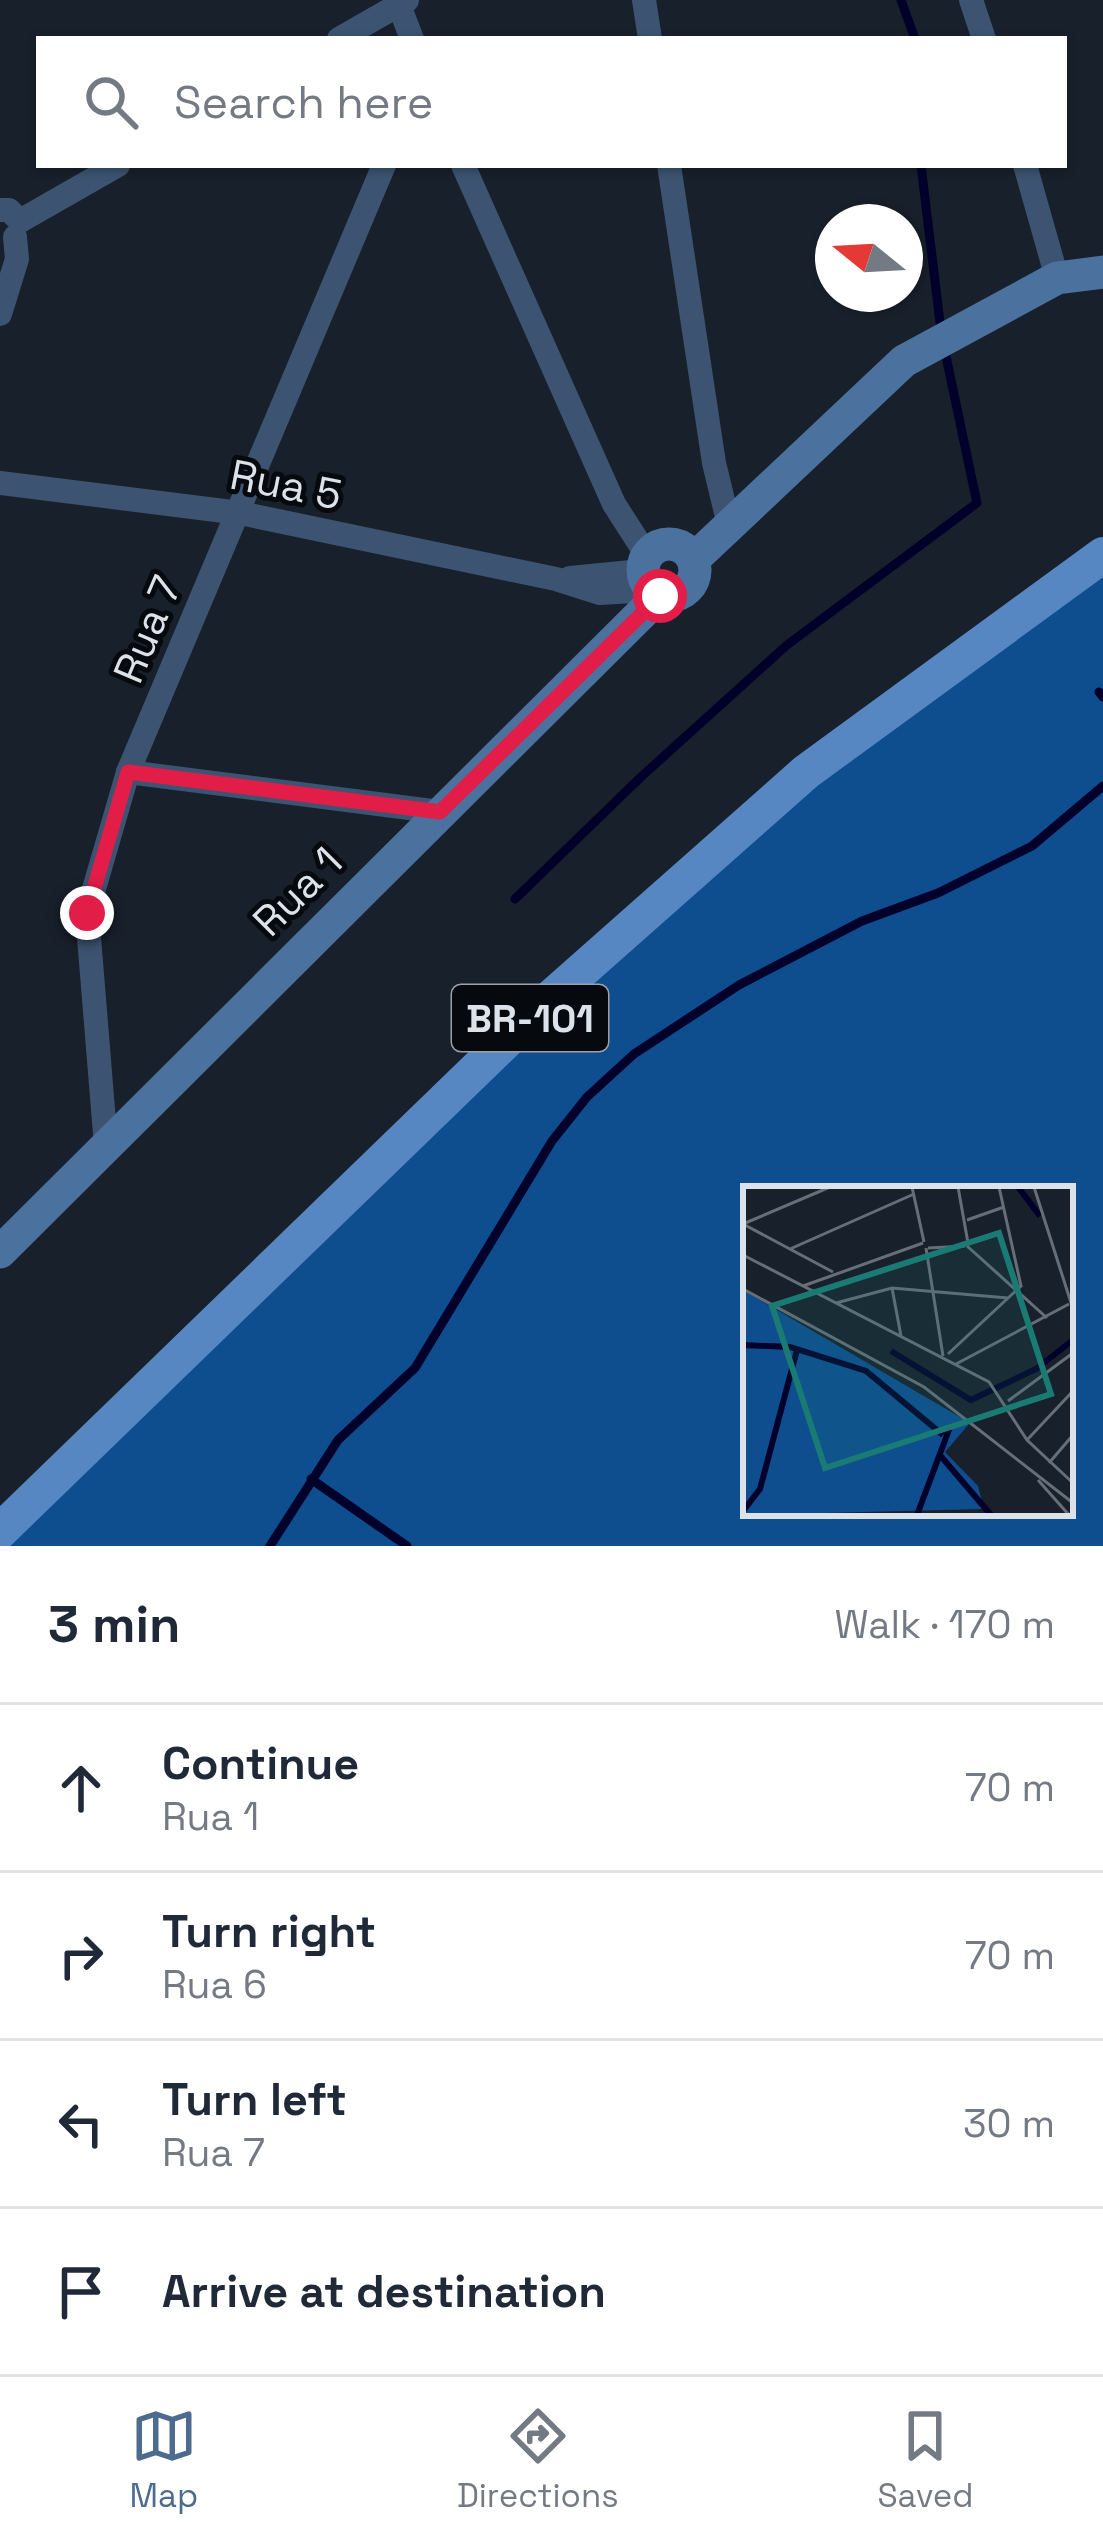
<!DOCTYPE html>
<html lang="en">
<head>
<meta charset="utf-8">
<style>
  :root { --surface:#fff; --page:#f2f2f3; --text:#1f2937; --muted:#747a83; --line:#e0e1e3; --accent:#4d6b8f }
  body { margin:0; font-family:"Space Grotesk",sans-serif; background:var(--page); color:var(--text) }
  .compass { position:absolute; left:815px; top:204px; width:108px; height:108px; border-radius:50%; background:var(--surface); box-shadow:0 3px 9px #0004; rotate:288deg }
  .stop { position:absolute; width:36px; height:36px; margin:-27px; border:9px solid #e11d48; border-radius:50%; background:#fff }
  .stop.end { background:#e11d48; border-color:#fff; box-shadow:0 3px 12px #0008 }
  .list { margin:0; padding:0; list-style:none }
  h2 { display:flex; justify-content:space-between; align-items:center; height:156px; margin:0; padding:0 48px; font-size:51px }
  h2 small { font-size:39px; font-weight:400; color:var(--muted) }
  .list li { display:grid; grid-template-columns:78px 1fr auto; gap:36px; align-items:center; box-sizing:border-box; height:168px; padding:0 48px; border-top:3px solid var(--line) }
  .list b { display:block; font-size:45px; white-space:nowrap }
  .list p { margin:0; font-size:39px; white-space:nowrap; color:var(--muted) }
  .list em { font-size:39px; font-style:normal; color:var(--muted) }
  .icon { flex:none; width:66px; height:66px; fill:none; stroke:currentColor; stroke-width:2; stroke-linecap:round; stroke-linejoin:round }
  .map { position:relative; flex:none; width:1103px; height:1546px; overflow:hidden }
  .search { position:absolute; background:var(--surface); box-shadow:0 3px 9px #0004; left:36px; right:36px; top:36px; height:132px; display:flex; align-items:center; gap:30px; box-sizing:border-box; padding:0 42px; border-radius:0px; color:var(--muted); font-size:45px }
  .sheet { height:828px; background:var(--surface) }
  nav { display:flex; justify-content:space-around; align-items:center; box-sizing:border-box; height:168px; border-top:3px solid var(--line); background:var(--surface); font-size:33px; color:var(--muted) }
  nav a { display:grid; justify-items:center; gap:6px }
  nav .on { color:var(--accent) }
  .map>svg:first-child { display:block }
</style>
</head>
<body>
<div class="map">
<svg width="1103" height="1546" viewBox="0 0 1103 1546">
  <rect width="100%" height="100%" fill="#18202b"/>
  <!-- forest -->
  <path fill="#0e4e8f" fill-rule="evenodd" d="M1103,573V1546H0L222,1320L744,844L854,756ZM746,1189H1070V1513H746Z"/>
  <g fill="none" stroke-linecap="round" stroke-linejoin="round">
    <!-- stream -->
    <g stroke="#00002b" stroke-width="9">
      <polyline points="901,0 915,39"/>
      <polyline points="921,165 941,331"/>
      <polyline points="1099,692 1103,697"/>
      <polyline points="515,899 642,776 787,645 977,503 944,347"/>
      <polyline points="311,1479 407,1546"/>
      <polyline points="270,1546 338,1440 415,1368 552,1141 587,1097 634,1054 739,985 862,921 938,893 1032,846 1103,786"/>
    </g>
    <!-- street -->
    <g stroke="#3c5471" stroke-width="24">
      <polyline points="397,0 412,39"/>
      <polyline points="644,0 650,39"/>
      <polyline points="971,0 984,39"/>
      <polyline points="339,39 407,0"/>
      <polyline points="463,165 614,504 648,557"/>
      <polyline points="669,165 714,463 729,525"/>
      <polyline points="1025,165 1057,278"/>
      <polyline points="0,210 9,210 20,221"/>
      <polyline points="20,221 118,165"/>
      <polyline points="0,314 17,259 15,237"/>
      <polyline points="0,483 240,513 556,579 600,593 650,590"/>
      <polyline points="570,578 642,571"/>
      <polyline points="128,772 440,812"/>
      <polyline points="106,1146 87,913 128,772 384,165"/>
    </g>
    <!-- secondary -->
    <g stroke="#4b719f" stroke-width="33">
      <circle cx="669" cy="570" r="26"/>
      <polyline points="694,559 904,361 1057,278 1103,272"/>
      <polyline points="0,1252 660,595"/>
    </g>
    <!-- primary -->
    <polyline stroke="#5687c2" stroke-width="36" points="0,1531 545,1003 806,772 1103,555"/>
  </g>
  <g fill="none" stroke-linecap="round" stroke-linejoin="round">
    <!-- route -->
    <polyline stroke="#e11d48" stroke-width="15" points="87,913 128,772 440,812 660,596"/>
  </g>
  <g text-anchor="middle" stroke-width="10" stroke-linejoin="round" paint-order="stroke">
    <!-- shield labels -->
    <rect fill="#060a0e" stroke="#9ca1a7" stroke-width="3" x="452" y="985" width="156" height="66" rx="9"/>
    <g font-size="39" font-weight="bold" fill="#dce2e9">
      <text x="530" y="1032">BR-101</text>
    </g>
    <!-- street labels -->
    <g font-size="42" fill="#dce2e9" stroke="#060a0e">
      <text transform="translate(286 484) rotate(11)" y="15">Rua 5</text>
      <text transform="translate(147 629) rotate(-67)" y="15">Rua 7</text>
      <text transform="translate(297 891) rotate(-45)" y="15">Rua 1</text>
    </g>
  </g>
  <!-- overview -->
  <g transform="translate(743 1186)">
    <rect width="330" height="330" fill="#18202b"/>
    <path d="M0,104L227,237L202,266L235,300L241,323L0,329Z" fill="#0e4e8f"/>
    <path fill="none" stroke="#00002b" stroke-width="6" d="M275,1L297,30M0,159L47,161L123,185L200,249M148,165L228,214L293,183L330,154M196,268L248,329M0,325L17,303L54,164M174,329L207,241"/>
    <path fill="none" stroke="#666e77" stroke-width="3" d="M169,1L181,56M215,1L225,57M291,1L330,123M224,34L261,21M0,38L90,86M0,38L87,1M224,60L304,132M183,62L200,170M185,62L222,60M47,63L171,8M0,69L246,196L284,254L330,297M60,100L180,57M149,102L158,150M0,103L181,201L330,317M93,117L149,102L265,112M205,168L278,100L256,1M213,178L326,118M265,215L330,167M284,254L330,205M306,277L330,249M295,294L326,329"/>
    <path fill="#197b74" fill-opacity="0.15" stroke="#197b74" stroke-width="6" d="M256,47L308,208L82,282L29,120Z"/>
    <rect width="330" height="330" fill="none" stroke="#dce2e9" stroke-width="6"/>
  </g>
</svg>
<svg class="compass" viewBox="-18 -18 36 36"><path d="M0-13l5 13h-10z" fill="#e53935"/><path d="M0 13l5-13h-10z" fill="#747a83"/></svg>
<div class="stop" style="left:660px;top:596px"></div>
<div class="stop end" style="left:87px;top:913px"></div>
<div class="search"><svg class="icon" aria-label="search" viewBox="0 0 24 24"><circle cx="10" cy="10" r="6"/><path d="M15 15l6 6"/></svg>Search here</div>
</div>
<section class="sheet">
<h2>3 min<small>Walk · 170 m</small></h2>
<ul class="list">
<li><svg class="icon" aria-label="ahead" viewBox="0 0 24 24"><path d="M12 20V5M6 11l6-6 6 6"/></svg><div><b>Continue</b><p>Rua 1</p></div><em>70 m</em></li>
<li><svg class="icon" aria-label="right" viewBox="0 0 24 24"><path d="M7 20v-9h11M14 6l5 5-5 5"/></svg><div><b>Turn right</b><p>Rua 6</p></div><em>70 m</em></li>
<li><svg class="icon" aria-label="left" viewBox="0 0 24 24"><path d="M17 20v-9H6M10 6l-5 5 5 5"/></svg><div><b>Turn left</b><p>Rua 7</p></div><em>30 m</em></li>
<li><svg class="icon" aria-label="arrive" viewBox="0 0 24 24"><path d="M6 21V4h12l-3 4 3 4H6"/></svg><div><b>Arrive at destination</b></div></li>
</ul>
</section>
<nav>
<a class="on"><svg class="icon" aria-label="map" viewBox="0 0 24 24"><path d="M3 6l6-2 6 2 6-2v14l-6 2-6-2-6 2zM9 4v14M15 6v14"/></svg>Map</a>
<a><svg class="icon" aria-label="directions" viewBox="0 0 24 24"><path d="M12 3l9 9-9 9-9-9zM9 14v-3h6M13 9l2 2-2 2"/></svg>Directions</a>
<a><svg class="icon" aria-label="saved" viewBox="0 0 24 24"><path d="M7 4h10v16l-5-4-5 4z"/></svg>Saved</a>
</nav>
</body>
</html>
